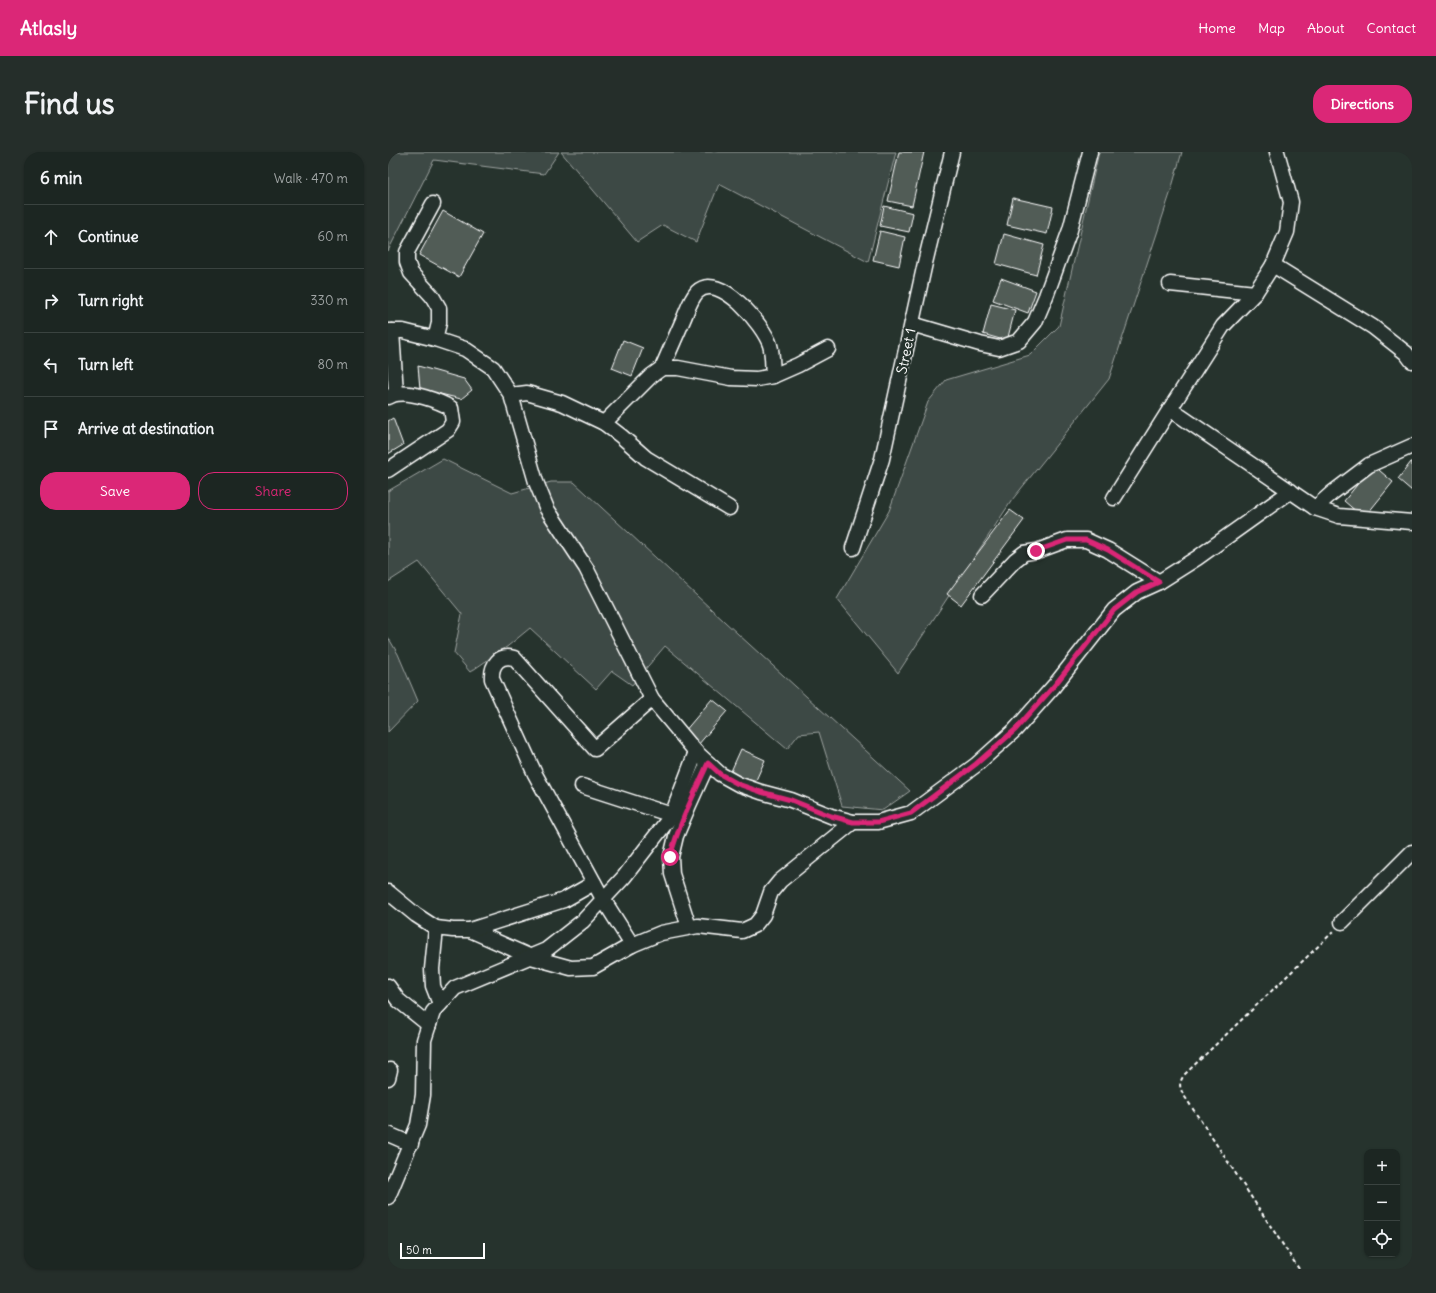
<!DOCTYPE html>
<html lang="en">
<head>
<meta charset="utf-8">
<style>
  :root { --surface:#1c2622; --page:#252e2a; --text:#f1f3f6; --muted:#a0a5a5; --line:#3a4340; --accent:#db2777 }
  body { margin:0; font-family:Delius,sans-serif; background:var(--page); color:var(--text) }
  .controls { position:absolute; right:12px; bottom:12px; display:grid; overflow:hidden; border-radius:8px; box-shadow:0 1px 3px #0004 }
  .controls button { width:36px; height:36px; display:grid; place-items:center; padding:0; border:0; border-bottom:1px solid var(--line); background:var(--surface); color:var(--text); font:20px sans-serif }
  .scale { position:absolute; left:12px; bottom:10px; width:85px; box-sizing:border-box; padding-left:4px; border:2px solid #fff; border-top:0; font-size:11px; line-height:14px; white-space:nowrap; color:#fff; -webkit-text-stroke:3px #26332d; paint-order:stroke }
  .stop { position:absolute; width:12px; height:12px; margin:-9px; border:3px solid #db2777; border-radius:50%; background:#fff }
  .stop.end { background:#db2777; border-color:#fff; box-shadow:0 1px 4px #0008 }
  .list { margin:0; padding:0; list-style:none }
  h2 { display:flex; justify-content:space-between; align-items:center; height:52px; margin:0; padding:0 16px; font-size:17px }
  h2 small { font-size:13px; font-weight:400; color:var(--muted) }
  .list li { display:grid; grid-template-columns:26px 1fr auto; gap:12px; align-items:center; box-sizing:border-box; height:64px; padding:0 16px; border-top:1px solid var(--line) }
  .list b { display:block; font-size:15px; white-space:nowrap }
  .list em { font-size:13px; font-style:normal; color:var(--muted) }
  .actions { display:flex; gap:8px; padding:12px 16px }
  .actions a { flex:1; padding:9px 0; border:1px solid var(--accent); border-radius:16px; text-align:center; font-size:14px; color:var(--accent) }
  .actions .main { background:var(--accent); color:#fff }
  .icon { flex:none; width:22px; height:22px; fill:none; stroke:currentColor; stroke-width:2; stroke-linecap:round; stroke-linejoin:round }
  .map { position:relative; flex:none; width:1024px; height:1117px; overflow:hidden; border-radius:16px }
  header { display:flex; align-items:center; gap:24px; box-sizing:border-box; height:56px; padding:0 20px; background:var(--accent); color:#fff }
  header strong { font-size:19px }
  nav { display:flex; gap:22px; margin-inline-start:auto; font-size:14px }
  .intro { display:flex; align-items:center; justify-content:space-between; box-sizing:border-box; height:96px; padding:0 24px }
  h1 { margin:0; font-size:28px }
  .button { padding:10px 18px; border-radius:16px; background:var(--accent); color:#fff; font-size:14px; font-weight:700 }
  main { display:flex; gap:24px; padding:0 24px }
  aside { flex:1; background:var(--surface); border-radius:16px; box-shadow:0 1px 3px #0004 }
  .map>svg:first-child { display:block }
</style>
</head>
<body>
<header>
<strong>Atlasly</strong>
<nav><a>Home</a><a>Map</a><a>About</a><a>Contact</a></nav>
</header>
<div class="intro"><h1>Find us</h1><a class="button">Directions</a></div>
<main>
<aside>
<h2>6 min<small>Walk · 470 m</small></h2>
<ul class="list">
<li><svg class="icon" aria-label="ahead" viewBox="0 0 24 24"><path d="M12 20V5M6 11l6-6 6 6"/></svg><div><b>Continue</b></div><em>60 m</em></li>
<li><svg class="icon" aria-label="right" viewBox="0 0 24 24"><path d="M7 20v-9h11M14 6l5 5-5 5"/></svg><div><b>Turn right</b></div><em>330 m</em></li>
<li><svg class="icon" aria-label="left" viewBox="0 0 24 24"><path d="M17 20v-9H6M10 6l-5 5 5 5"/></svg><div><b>Turn left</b></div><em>80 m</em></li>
<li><svg class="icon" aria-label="arrive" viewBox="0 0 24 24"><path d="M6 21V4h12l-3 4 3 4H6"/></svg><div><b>Arrive at destination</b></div></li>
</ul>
<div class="actions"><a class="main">Save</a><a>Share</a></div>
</aside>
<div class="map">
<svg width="1024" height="1117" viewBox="0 0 1024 1117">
  <rect width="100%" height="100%" fill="#26332d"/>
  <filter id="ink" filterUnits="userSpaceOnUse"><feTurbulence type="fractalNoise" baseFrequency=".025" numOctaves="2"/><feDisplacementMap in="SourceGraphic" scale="8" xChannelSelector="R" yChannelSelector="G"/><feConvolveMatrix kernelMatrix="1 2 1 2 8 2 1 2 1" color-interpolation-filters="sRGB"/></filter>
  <g filter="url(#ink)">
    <!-- green -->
    <g fill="#3e4944" stroke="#9ea4a2">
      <polygon points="0,0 171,0 156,22 46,8 0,99"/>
      <polygon points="173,0 508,0 480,110 331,32 308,90 275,73 249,90"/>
      <polygon points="711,0 794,0 782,42 721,227 624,348 510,521 449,447 501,359 540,250 558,228 642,203 671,174"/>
      <polygon points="55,307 124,341 163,330 186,330 350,482 522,639 495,658 454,654 431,580 411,582 399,597 277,494 244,533 224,519 208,537 142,476 120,494 82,520 66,501 74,462 31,410 0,430 0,339"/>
      <polygon points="0,485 10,502 30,549 0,580"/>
    </g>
    <!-- building -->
    <g fill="#515c57" stroke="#fff">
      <polygon points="511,0 536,0 524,54 500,49"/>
      <polygon points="625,46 665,55 659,82 619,73"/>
      <polygon points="496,54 525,61 521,80 492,74"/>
      <polygon points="55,59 95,82 71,125 31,103"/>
      <polygon points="492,79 517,85 511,114 485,108"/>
      <polygon points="616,82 656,93 648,123 608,112"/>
      <polygon points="613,126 648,139 640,161 605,148"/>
      <polygon points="603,152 627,158 619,189 595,182"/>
      <polygon points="235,188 255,196 244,224 224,216"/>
      <polygon points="30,214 76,227 84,238 73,247 32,237"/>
      <polygon points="5,266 15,293 0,302 0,269"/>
      <polygon points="1023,310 1024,310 1024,339 1010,327"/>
      <polygon points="985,313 1005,330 976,366 956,349"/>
      <polygon points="622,358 636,368 573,453 559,442"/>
      <polygon points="324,547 339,559 310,593 296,580"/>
      <polygon points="353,597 377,608 364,637 340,626"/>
    </g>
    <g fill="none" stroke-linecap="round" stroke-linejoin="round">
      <!-- minor casing -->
      <g stroke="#fff" stroke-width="17">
        <g id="minor">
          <polyline points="889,0 903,50 899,80 885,113 867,141 835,174 782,257 927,356 951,364 1024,370"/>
          <polyline points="45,52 19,100 19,110 23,121 44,144 51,156 51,171 47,187"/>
          <polyline points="885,113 985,175 1018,201 1024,209"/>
          <polyline points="782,132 867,141"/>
          <polyline points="524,172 592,192 611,196 631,189 647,170 658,144 682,78 702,0"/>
          <polyline points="0,179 15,179 47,187 77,197 105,216 123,243 148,330 159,357 198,416 264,547 308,600 332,622 350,632 373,640 403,648 443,664 465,670 490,670 523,661 588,613 627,578 666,534 726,458 749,440 771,430 809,406 903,339"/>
          <polyline points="4,179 8,241"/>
          <path d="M274,216C281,200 288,184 295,168C299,159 302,148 309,140C331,118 376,174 382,193C385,203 384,214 385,224"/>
          <polyline points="123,243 139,241 174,251 216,271 233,284 258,306 341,356"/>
          <path d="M0,245C3,244 6,242 9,242C23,239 51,249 63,256L65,270L60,278L0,318"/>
          <polyline points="216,271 263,224 274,216 290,216 343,226 369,227 385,224 410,213 440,197"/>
          <polyline points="726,346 782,257"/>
          <polyline points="927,356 944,341 981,313 1024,294"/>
          <polyline points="465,396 494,307 537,111 564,0"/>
          <polyline points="594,443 627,408 636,401 649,399 679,388 698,388 720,398 771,430"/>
          <polyline points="194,634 284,663"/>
          <polyline points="0,740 28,763 48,776 65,778 82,778 143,805 183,816 205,815 244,793 273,781 310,774 354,779 367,773 375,763 383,740 392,729 465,670"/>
          <polyline points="954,770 1024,700"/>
          <polyline points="301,775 284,722 283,705 288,684 301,653 320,611"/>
          <polyline points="48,776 44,817 45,834 52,852"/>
          <polyline points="82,778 176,748 206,731"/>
          <path d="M244,793L215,747L147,622L104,527C103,513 111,502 126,506L207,597L264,547"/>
          <polyline points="0,834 10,848 41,873"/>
          <polyline points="0,926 2,918"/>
          <polyline points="0,982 23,992"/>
          <polyline points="0,1045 30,973 35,943 36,888 45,860 67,836 158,798 195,769 236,725 284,663 308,600"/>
        </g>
      </g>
      <!-- path -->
      <path stroke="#fff" stroke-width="2" stroke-dasharray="4 3" stroke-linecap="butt" d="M911,1117L795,942C791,934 791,931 796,923L946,779"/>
      <!-- minor -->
      <use href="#minor" stroke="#26332d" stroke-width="14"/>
    </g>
  </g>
  <g fill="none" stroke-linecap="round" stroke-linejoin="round" filter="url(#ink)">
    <!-- route -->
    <path stroke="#db2777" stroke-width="5" d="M282,705C291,672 306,642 320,611L332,622L350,632L373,640L403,648L443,664L465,670H490L523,661L588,612L627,578L666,534L726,458L749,440L771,430L720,398L698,388H679L648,399"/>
  </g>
  <g text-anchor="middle" stroke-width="4" stroke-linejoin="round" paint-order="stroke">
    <!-- street labels -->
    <g font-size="14" fill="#fff" stroke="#26332d">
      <text transform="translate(518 199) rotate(-78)" y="5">Street 1</text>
    </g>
  </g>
</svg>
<div class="controls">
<button>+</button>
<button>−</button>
<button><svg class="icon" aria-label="locate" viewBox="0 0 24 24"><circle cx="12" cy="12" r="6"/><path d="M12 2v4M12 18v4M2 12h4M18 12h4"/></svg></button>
</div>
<div class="scale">50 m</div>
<div class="stop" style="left:282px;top:705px"></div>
<div class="stop end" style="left:648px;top:399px"></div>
</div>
</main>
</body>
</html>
